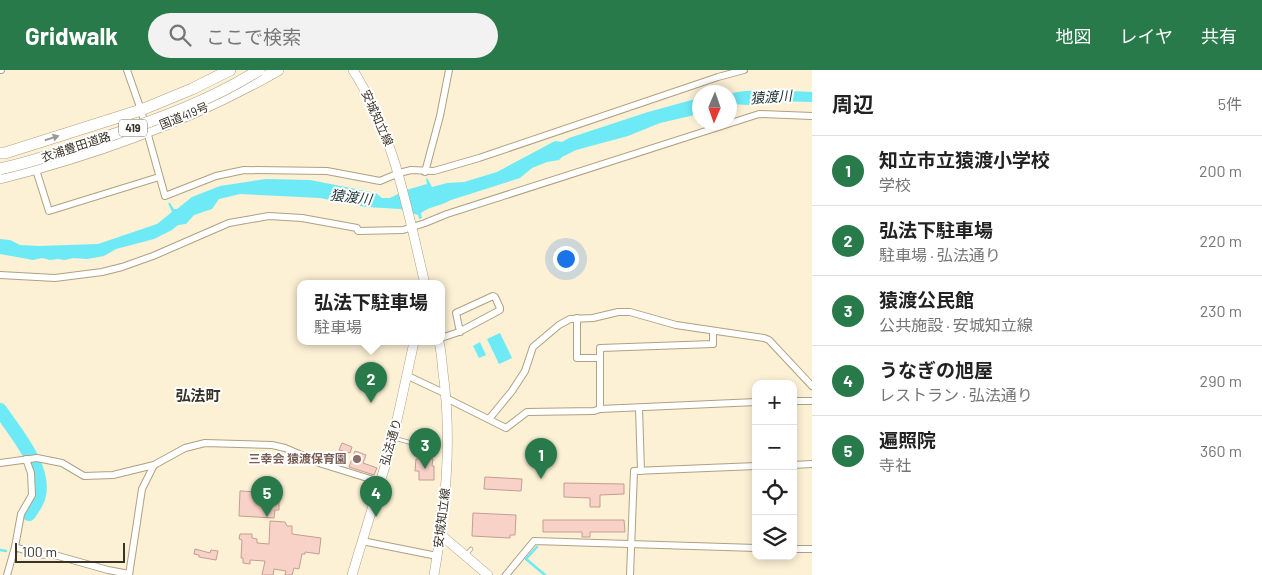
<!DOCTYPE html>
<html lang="ja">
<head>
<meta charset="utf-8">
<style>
  :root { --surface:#fff; --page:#f2f2f2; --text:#222; --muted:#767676; --line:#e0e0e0; --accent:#297a4a }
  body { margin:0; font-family:Barlow,"Noto Sans JP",sans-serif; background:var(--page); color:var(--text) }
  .controls { position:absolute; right:15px; bottom:15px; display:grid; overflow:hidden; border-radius:10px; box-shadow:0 2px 8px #0003 }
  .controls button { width:45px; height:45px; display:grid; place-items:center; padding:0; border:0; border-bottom:1px solid var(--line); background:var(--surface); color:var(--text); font:25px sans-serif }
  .compass { position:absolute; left:692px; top:15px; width:45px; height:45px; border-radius:50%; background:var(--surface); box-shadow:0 2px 8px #0003; rotate:182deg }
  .scale { position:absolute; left:15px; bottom:12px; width:110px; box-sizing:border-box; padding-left:5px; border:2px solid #393326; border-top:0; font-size:14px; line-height:18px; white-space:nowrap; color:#393326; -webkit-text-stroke:4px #fff; paint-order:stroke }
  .you { position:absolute; left:565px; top:188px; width:18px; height:18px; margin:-12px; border:4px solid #fff; border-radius:50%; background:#1a73e8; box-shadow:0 0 0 8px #1a73e833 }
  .badge { display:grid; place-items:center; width:32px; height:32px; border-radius:50%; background:var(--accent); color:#fff; font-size:16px; font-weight:700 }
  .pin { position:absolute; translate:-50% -41px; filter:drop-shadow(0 1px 2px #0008) }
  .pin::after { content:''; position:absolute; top:26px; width:18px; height:15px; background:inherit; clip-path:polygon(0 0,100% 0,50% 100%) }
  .popup { position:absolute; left:297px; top:210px; width:148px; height:65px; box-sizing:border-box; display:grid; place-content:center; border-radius:10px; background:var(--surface); filter:drop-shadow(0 1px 4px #0005); font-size:16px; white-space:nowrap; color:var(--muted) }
  .popup b { font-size:19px; color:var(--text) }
  .popup::after { content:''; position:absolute; left:50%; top:100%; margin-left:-10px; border:10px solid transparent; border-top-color:var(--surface) }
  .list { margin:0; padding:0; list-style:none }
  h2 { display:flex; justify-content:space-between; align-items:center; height:65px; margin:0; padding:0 20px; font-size:21px }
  h2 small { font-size:16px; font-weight:400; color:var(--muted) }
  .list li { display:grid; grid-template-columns:32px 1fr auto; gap:15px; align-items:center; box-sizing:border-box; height:70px; padding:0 20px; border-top:1px solid var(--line) }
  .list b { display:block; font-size:19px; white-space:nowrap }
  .list p { margin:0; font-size:16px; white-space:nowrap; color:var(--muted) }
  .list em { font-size:16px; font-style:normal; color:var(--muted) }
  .icon { flex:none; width:28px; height:28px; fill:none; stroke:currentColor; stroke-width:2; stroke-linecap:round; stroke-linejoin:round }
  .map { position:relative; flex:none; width:812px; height:505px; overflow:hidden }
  header { display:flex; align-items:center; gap:30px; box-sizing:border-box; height:70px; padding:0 25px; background:var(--accent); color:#fff }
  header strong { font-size:24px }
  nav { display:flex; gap:28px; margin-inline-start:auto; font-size:18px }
  .search { width:350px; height:45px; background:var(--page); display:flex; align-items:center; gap:12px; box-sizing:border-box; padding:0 18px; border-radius:28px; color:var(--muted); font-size:19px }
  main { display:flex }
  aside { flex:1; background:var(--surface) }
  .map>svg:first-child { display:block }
</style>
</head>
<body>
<header>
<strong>Gridwalk</strong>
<div class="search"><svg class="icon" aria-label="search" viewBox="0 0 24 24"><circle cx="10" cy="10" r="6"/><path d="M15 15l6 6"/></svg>ここで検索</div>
<nav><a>地図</a><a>レイヤ</a><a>共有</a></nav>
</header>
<main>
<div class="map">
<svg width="812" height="505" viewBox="0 0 812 505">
  <rect width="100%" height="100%" fill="#fcf0d5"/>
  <!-- water -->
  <g fill="#6ee9f6">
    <path d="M771,20L812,22V32L773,31L749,35L730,34V24C741,20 758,21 771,20Z"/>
    <path d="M699,28V44L660,53L628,66L576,80L562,87L559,90L547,92L532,98L520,108L451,130C441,136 430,136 421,143L422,148L419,149L418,145L400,139L366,137L320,128L240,124L219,129L212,139L194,145L186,154L178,155L172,160L154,169L116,179L104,186L87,189L73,188L65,190L58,189L50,190L42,188L33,190L0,184V169L10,170L20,175L39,176L98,174L157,154L172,142L168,133H170L174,139H177L192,127L220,116L266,109L310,110L376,123L382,128H390L406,120L427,114L426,109L427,108L432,117L447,113L464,112L497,102L555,71L562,72L569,68L648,42Z"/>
    <polygon points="500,263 512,288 499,294 487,269"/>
    <polygon points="480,272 486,285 479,288 473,276"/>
  </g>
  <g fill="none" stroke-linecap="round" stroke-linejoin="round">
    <!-- stream -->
    <g stroke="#6ee9f6" stroke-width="2.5">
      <polyline points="537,477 526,489 545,505"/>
      <polyline points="0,480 6,481"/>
    </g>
    <!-- river -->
    <path stroke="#6ee9f6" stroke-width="14" d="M0,340C15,362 50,402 37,431C35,436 31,440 29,444"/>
  </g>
  <!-- building -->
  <g fill="#f9d2c7" stroke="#c39e94">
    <polygon points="342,373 352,377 350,383 339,380"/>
    <polygon points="355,381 366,385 363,393 377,398 374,405 349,397"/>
    <polygon points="416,389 433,389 432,396 434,396 434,410 419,410 419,401 415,401"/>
    <polygon points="485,407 522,409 521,421 484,419"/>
    <polygon points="564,413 624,414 624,424 600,425 600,437 590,437 590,428 564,427"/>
    <polygon points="240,421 276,423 276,432 279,432 279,440 275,440 274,448 239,446"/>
    <polygon points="473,443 516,445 515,465 510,465 510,468 472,466"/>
    <polygon points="543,450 624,450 625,462 590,462 590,467 582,467 582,462 543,462"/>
    <polygon points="270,451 285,452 287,456 292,456 292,464 321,468 319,484 305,482 305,484 302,484 299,499 294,498 292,505 285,505 286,501 274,499 273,505 262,505 265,491 250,490 250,494 243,493 243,488 241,488 242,470 239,469 240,464 252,464 252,468 257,469 257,473 269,474"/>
    <polygon points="195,479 210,483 211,480 218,481 216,490 199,487 199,485 194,484"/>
  </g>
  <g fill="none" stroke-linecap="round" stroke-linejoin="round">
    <!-- lane casing -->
    <g stroke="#afa181" stroke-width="4.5">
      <g id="lane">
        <polyline points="394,368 419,375"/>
        <polyline points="466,485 471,479"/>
      </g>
    </g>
    <!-- street casing -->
    <g stroke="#afa181" stroke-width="8">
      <g id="street">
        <polyline points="0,0 1,0"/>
        <polyline points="127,0 141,40 165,126 216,106 244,100 327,101 380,111 399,103 411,100 434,101 479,88 718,7 744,0"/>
        <polyline points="425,102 440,46 449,0"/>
        <polyline points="37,103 49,141 159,107"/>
        <polyline points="0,205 55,208 102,202 122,197 153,186 229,153 269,146 302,148 357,158 358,161 403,160 425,153 447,144 759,44 812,46"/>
        <polyline points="577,248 577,288 600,288"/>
        <polyline points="713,261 713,274 600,278 600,339 756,332"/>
        <polyline points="441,268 459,262 500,240 500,238 495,227 493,226 456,243 460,262"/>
        <polyline points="408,306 446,324"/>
        <polyline points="446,328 506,358 527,342 594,341 600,339"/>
        <polyline points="793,331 812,331"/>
        <polyline points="639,338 641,401"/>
        <polyline points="489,349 512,321 525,301 533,277 559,255 570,249 593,248 618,242 630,242 676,255 764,268 769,270 812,316"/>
        <polyline points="0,393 37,388 62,393 84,406 113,405 154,395"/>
        <polyline points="793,395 812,394"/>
        <polyline points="362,471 437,486"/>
        <polyline points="15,477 21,444 32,425 31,403 26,389"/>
        <polyline points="793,479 812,479"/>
        <polyline points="7,505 15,477 39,485 51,484 108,500 129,504"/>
        <polyline points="129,505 142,419 154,395 185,378 205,373 272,375 285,378 322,394 380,412"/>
        <polyline points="506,505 534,471 756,478"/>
        <polyline points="630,505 634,401 756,396"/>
      </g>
    </g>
    <!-- secondary casing -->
    <g stroke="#afa181" stroke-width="10">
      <g id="secondary">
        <path d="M353,0C395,66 407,139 425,214"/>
        <polyline points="441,465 488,505"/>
        <polyline points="352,505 392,373 414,272"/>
        <path d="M434,505C445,439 452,377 444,310C442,297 442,284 439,272"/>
      </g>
    </g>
    <!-- highway casing -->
    <g stroke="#afa181" stroke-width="12">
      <g id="highway">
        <polyline points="0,83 5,83 141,40 192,19 230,0"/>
        <path d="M0,108C96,84 192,49 278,0"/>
      </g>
    </g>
    <!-- lane -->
    <use href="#lane" stroke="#fff" stroke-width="3"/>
    <!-- street -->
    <use href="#street" stroke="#fff" stroke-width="6"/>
    <!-- secondary -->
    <use href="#secondary" stroke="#fff" stroke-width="9"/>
    <!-- highway -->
    <use href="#highway" stroke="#fff" stroke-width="11"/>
    <!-- highway-bridge casing -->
    <g stroke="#afa181" stroke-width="12" stroke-linecap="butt">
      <path id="highway-bridge" d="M0,99C36,91 71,79 106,67C159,49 212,30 259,0"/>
    </g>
    <!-- highway-bridge -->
    <use href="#highway-bridge" stroke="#fff" stroke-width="11"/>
  </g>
  <!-- one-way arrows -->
  <defs><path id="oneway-solid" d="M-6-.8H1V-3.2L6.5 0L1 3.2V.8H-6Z" transform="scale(1.25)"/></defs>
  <use fill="#9c9992" href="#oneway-solid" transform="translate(52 68) rotate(-18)"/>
  <!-- markers -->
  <circle fill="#8d6e63" stroke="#fff" stroke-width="2" cx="357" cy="389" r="5"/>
  <g text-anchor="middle" stroke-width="4" stroke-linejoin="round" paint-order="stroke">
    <!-- shield labels -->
    <rect fill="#fff" stroke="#747067" stroke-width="1" x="119" y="49.5" width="28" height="17" rx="4"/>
    <g font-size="11" font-weight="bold" fill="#393326">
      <text x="133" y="62">419</text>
    </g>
    <!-- street labels -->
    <g font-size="12" fill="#393326" stroke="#fff">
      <text transform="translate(184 46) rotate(-22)" y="4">国道419号</text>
      <text transform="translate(377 48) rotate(66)" y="4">安城知立線</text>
      <text transform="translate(76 77) rotate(-18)" y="4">衣浦豊田道路</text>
      <text transform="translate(391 372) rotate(-74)" y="4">弘法通り</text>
      <text transform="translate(442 448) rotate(-83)" y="4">安城知立線</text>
    </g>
    <!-- education labels -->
    <g font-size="12" font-weight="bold" fill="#785e54" stroke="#fff" text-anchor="end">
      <text x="347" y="393">三幸会 猿渡保育園</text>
    </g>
    <!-- water labels -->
    <g font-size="14" font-style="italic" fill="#1c3234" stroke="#fff">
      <text transform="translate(771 27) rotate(-4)" y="5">猿渡川</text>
      <text transform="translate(351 127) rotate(7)" y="5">猿渡川</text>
    </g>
    <!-- quarter labels -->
    <g font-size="15" font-weight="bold" fill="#393326" stroke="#fff">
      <text x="198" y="331">弘法町</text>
    </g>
  </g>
</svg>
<div class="controls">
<button>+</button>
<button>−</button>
<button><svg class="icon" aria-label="locate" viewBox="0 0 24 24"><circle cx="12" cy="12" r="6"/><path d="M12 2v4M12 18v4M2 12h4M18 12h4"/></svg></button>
<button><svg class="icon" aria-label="layers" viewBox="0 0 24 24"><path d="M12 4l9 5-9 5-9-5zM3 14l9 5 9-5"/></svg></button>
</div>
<svg class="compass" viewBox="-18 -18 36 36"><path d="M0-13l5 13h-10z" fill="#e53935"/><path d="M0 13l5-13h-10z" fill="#767676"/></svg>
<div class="scale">100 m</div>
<div class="you"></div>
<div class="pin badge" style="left:541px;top:409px">1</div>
<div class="pin badge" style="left:371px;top:333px">2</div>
<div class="popup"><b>弘法下駐車場</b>駐車場</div>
<div class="pin badge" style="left:425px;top:399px">3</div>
<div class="pin badge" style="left:376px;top:447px">4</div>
<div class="pin badge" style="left:267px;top:447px">5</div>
</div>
<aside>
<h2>周辺<small>5件</small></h2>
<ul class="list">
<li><span class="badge">1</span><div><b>知立市立猿渡小学校</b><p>学校</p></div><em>200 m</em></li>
<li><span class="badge">2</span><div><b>弘法下駐車場</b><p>駐車場 · 弘法通り</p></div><em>220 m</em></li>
<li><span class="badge">3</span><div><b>猿渡公民館</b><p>公共施設 · 安城知立線</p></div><em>230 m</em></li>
<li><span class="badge">4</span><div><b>うなぎの旭屋</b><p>レストラン · 弘法通り</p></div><em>290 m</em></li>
<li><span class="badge">5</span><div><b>遍照院</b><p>寺社</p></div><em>360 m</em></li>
</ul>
</aside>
</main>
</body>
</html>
